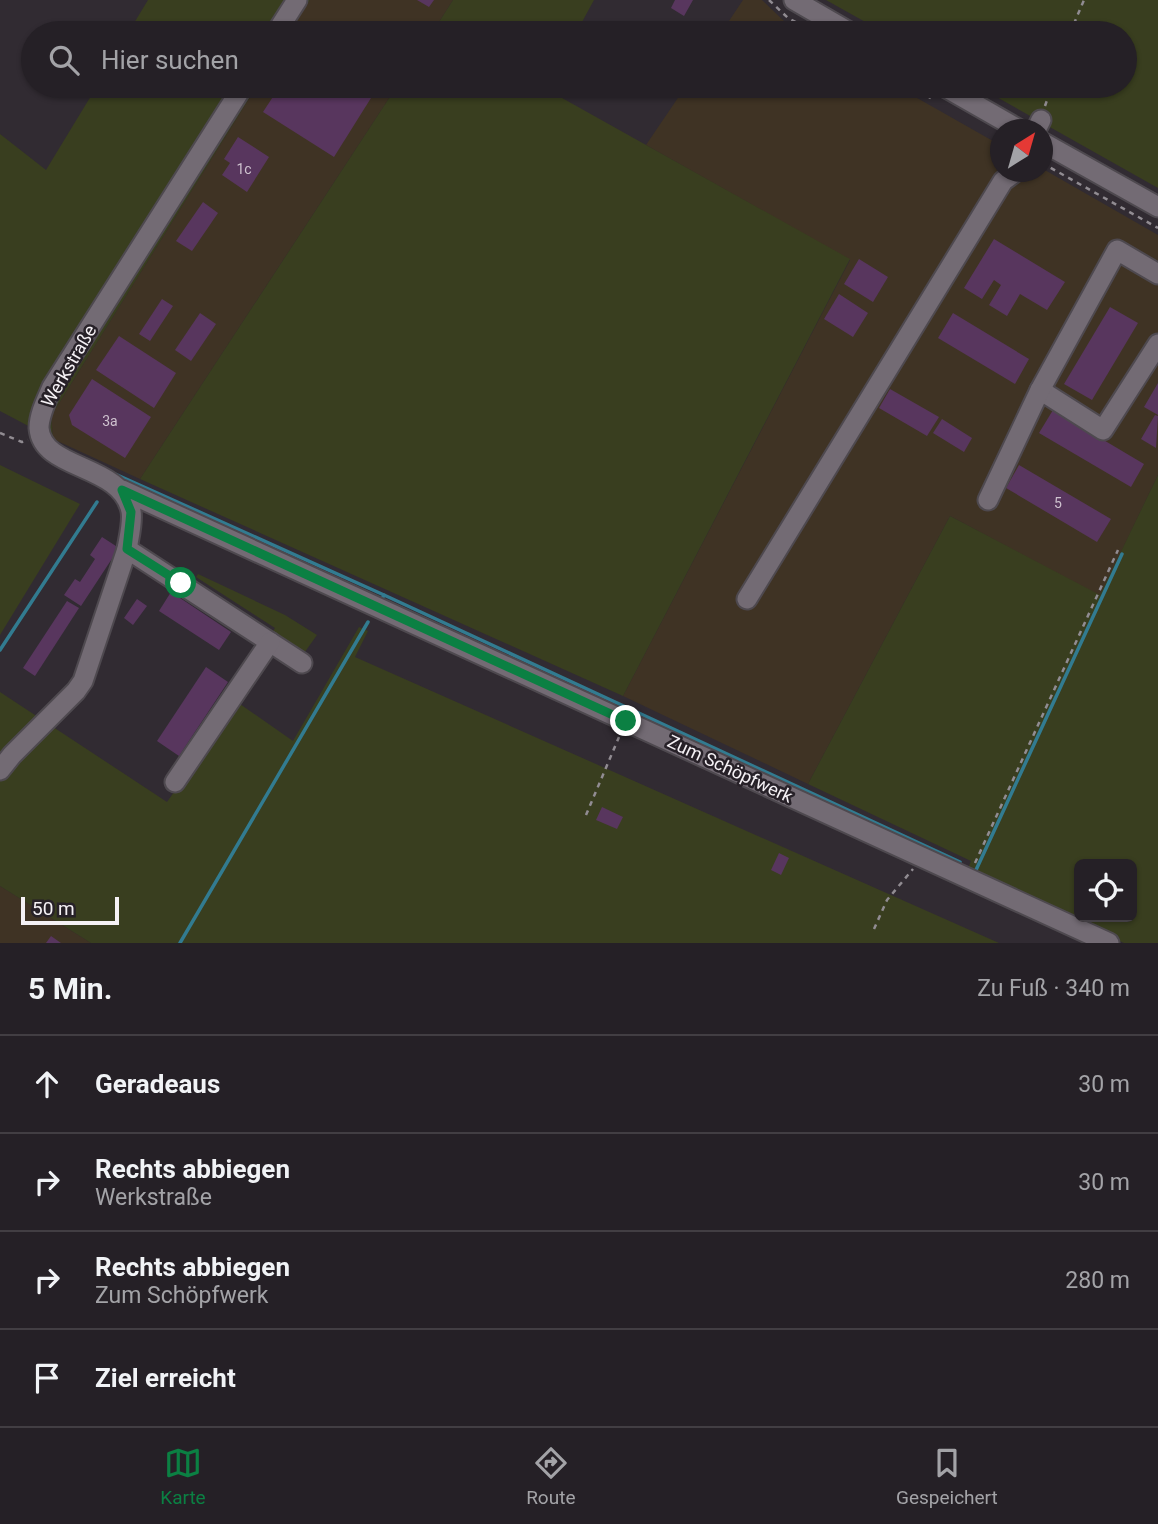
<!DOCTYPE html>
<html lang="de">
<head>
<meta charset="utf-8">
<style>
  :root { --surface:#252026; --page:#312d32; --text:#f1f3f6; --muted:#a3a3a7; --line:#423e43; --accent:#0b8043 }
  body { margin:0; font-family:Roboto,sans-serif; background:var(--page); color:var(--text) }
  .controls { position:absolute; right:21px; bottom:21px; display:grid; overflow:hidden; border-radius:10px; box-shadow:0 2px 5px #0004 }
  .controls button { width:63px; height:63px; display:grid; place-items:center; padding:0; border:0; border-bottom:2px solid var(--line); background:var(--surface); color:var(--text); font:35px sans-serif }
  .compass { position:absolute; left:990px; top:119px; width:63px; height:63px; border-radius:50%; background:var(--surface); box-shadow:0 2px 5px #0004; rotate:37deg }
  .scale { position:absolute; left:21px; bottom:18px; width:98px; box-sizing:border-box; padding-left:7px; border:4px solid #f5f1f5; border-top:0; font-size:19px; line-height:24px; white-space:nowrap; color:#f5f1f5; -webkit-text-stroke:5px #272128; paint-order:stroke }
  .stop { position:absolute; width:21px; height:21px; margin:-16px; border:5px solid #0b8043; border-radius:50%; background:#fff }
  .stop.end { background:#0b8043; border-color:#fff; box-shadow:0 2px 7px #0008 }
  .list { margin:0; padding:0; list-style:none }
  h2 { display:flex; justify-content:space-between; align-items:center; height:91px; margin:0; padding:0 28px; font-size:30px }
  h2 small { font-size:23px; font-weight:400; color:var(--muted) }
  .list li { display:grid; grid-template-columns:46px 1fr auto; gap:21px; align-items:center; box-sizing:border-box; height:98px; padding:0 28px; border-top:2px solid var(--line) }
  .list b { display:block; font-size:26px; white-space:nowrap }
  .list p { margin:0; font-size:23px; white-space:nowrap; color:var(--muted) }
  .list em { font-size:23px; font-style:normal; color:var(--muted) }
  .icon { flex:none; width:38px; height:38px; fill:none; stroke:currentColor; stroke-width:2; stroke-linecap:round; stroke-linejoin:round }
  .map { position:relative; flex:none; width:1158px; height:943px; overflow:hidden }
  .search { position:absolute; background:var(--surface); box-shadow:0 2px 5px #0004; left:21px; right:21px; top:21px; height:77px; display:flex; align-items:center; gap:18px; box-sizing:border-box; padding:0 24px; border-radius:38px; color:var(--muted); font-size:26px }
  .sheet { height:483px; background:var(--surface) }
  nav { display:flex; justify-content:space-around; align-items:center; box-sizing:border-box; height:98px; border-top:2px solid var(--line); background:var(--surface); font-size:19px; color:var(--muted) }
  nav a { display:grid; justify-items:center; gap:4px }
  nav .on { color:var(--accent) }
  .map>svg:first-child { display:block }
</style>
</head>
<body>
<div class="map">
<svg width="1158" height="943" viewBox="0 0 1158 943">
  <rect width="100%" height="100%" fill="#312b32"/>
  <!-- commercial -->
  <g fill="#3f3324">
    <polygon points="310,0 453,0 432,33 289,33"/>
    <polygon points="743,0 762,0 785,22 804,33 721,33"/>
    <polygon points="257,86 397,86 140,479 53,439 51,416"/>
    <polygon points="686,86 896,86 1000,145 1000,172 1042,172 1043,169 1158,235 1158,475 1100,596 950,516 808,784 623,696 850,260 646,145"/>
    <polygon points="0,886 91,943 0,943"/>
  </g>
  <!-- green -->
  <g fill="#393e1f" fill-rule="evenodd">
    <polygon points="148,0 310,0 289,33 128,33"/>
    <polygon points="453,0 594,0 576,33 432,33"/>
    <polygon points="826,0 1158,0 1158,188 977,86 1125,86 1125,33 885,33"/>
    <polygon points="97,86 257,86 51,416 53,439 0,411 0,134 46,170"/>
    <polygon points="397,86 548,86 546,89 850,259 623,696 140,479"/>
    <polygon points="0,465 80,504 0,635"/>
    <path d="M1158,475V943H1124L966,873L971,861L808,784L950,516L1100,595ZM1079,864H1132V917H1079Z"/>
    <polygon points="198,574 285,615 317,635 302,656 270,636 275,628 196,577"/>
    <polygon points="359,627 368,631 355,657 999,943 91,943 0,886 0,692 167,802 237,702 293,741"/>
  </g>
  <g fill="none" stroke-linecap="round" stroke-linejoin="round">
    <!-- stream -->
    <g stroke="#327b90" stroke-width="3.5">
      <polyline points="115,474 384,595"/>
      <polyline points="381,601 384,595 960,862"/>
      <polyline points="0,650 97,502"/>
      <polyline points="976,870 1122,554"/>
      <polyline points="180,943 368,622"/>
    </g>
  </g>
  <!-- building -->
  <g fill="#58365e">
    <polygon points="417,0 434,0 429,7"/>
    <polygon points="675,0 693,0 684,16 671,8"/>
    <polygon points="280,86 369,86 376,90 334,157 263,112"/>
    <polygon points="238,137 269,157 247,192 222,175 230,163 224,159"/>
    <polygon points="203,202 218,213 192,251 176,241"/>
    <polygon points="994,239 1065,282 1047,310 1020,294 1007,316 989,305 1001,285 994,280 982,299 964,288"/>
    <polygon points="859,259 888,277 873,302 844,284"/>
    <polygon points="839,294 868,313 853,337 824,319"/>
    <polygon points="162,299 173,306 150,341 139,334"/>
    <polygon points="1110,307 1138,323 1092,400 1064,384"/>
    <polygon points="200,313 216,324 191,361 175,350"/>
    <polygon points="953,313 1029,359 1015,384 938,338"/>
    <polygon points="119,336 176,373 154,408 96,370"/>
    <polygon points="92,379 151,417 125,458 72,425 69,415"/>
    <polygon points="1158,383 1158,415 1144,407"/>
    <polygon points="890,389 939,417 927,436 879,408"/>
    <polygon points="1053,410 1144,464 1131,487 1039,433"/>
    <polygon points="1155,415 1158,416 1156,448 1141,439"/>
    <polygon points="942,419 972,438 964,452 933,433"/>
    <polygon points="1019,465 1111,519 1097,542 1006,488"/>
    <polygon points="102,537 119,548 81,606 64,595 75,579 80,582 95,559 90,555"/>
    <polygon points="171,592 231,632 219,650 159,611"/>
    <polygon points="137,599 147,606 133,625 124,618"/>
    <polygon points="67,601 79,608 35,676 23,668"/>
    <polygon points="206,667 228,682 179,756 157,741"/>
    <polygon points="602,807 623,817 617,829 596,820"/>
    <polygon points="779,853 789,858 781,875 771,870"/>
    <polygon points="51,936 61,943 46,943"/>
  </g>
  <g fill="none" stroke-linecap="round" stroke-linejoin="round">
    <!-- minor casing -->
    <g stroke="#4e494f" stroke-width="23">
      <g id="minor">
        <polyline points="794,0 851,33"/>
        <polyline points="276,33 297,0"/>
        <polyline points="943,86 1020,130"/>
        <polyline points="1036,130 1041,120"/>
        <polyline points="1042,142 1158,207"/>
        <polyline points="1040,390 1103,430 1158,344"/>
        <polyline points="122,490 1109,943"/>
        <polyline points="988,500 1040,390 1117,250 1158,274"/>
        <polyline points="127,549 302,663"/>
        <polyline points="747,599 1003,181 1015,172"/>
        <path d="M0,770L12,755L76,691L83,681L127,549C129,537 133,522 131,511C121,463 42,471 39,428C39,414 47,399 52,387L243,86"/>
        <polyline points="175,782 270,642"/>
      </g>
    </g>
    <!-- path -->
    <g stroke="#918c92" stroke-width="2.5" stroke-dasharray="5 5" stroke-linecap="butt">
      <polyline points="769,0 788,18 809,29"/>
      <polyline points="1070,33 1084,0"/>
      <polyline points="909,86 934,100"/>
      <polyline points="1045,106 1052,86"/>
      <polyline points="1042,163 1158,228"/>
      <polyline points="0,433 22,442 28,440"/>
      <polyline points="586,815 619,737"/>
      <polyline points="975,863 1118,550"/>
      <polyline points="874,929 887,900 913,869"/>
    </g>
    <!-- minor -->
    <use href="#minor" stroke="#736b74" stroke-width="19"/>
  </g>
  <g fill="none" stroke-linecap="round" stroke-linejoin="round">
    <!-- route -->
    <polyline stroke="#0b8043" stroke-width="9" points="181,583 127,549 131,512 122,490 626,721"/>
  </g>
  <g text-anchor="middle" stroke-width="5" stroke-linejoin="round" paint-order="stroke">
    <!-- number labels -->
    <g font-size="14" fill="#cec2cf">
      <text x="244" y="174">1c</text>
      <text x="110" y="426">3a</text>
      <text x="1058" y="508">5</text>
    </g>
    <!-- street labels -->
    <g font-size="18" fill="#f5f1f5" stroke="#272128">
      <text transform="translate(69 366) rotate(-60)" y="6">Werkstraße</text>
      <text transform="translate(730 769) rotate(25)" y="6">Zum Schöpfwerk</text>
    </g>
  </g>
</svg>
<div class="controls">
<button><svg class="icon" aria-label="locate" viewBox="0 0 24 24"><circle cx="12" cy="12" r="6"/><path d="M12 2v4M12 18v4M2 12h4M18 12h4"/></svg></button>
</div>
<svg class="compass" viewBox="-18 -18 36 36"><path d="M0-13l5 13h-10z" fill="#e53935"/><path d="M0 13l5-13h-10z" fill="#a3a3a7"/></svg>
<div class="scale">50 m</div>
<div class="stop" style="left:181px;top:583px"></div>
<div class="stop end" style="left:626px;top:721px"></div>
<div class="search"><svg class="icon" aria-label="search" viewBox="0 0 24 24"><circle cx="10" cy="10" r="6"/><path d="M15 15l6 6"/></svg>Hier suchen</div>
</div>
<section class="sheet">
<h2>5 Min.<small>Zu Fuß · 340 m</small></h2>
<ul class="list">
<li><svg class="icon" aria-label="ahead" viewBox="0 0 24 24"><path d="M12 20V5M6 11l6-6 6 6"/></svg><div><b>Geradeaus</b></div><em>30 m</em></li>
<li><svg class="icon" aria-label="right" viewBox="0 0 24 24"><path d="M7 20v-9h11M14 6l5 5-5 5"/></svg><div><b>Rechts abbiegen</b><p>Werkstraße</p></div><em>30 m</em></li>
<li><svg class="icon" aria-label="right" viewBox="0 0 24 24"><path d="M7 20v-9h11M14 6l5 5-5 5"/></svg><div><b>Rechts abbiegen</b><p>Zum Schöpfwerk</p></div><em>280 m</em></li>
<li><svg class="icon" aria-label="arrive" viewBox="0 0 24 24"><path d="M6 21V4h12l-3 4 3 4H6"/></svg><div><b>Ziel erreicht</b></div></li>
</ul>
</section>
<nav>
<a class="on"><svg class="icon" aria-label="map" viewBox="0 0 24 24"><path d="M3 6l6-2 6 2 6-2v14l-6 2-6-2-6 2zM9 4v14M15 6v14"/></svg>Karte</a>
<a><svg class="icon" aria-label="directions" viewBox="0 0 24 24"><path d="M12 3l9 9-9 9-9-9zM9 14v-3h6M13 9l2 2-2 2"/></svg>Route</a>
<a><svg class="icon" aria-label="saved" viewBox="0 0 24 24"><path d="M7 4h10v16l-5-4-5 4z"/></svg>Gespeichert</a>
</nav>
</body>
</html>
